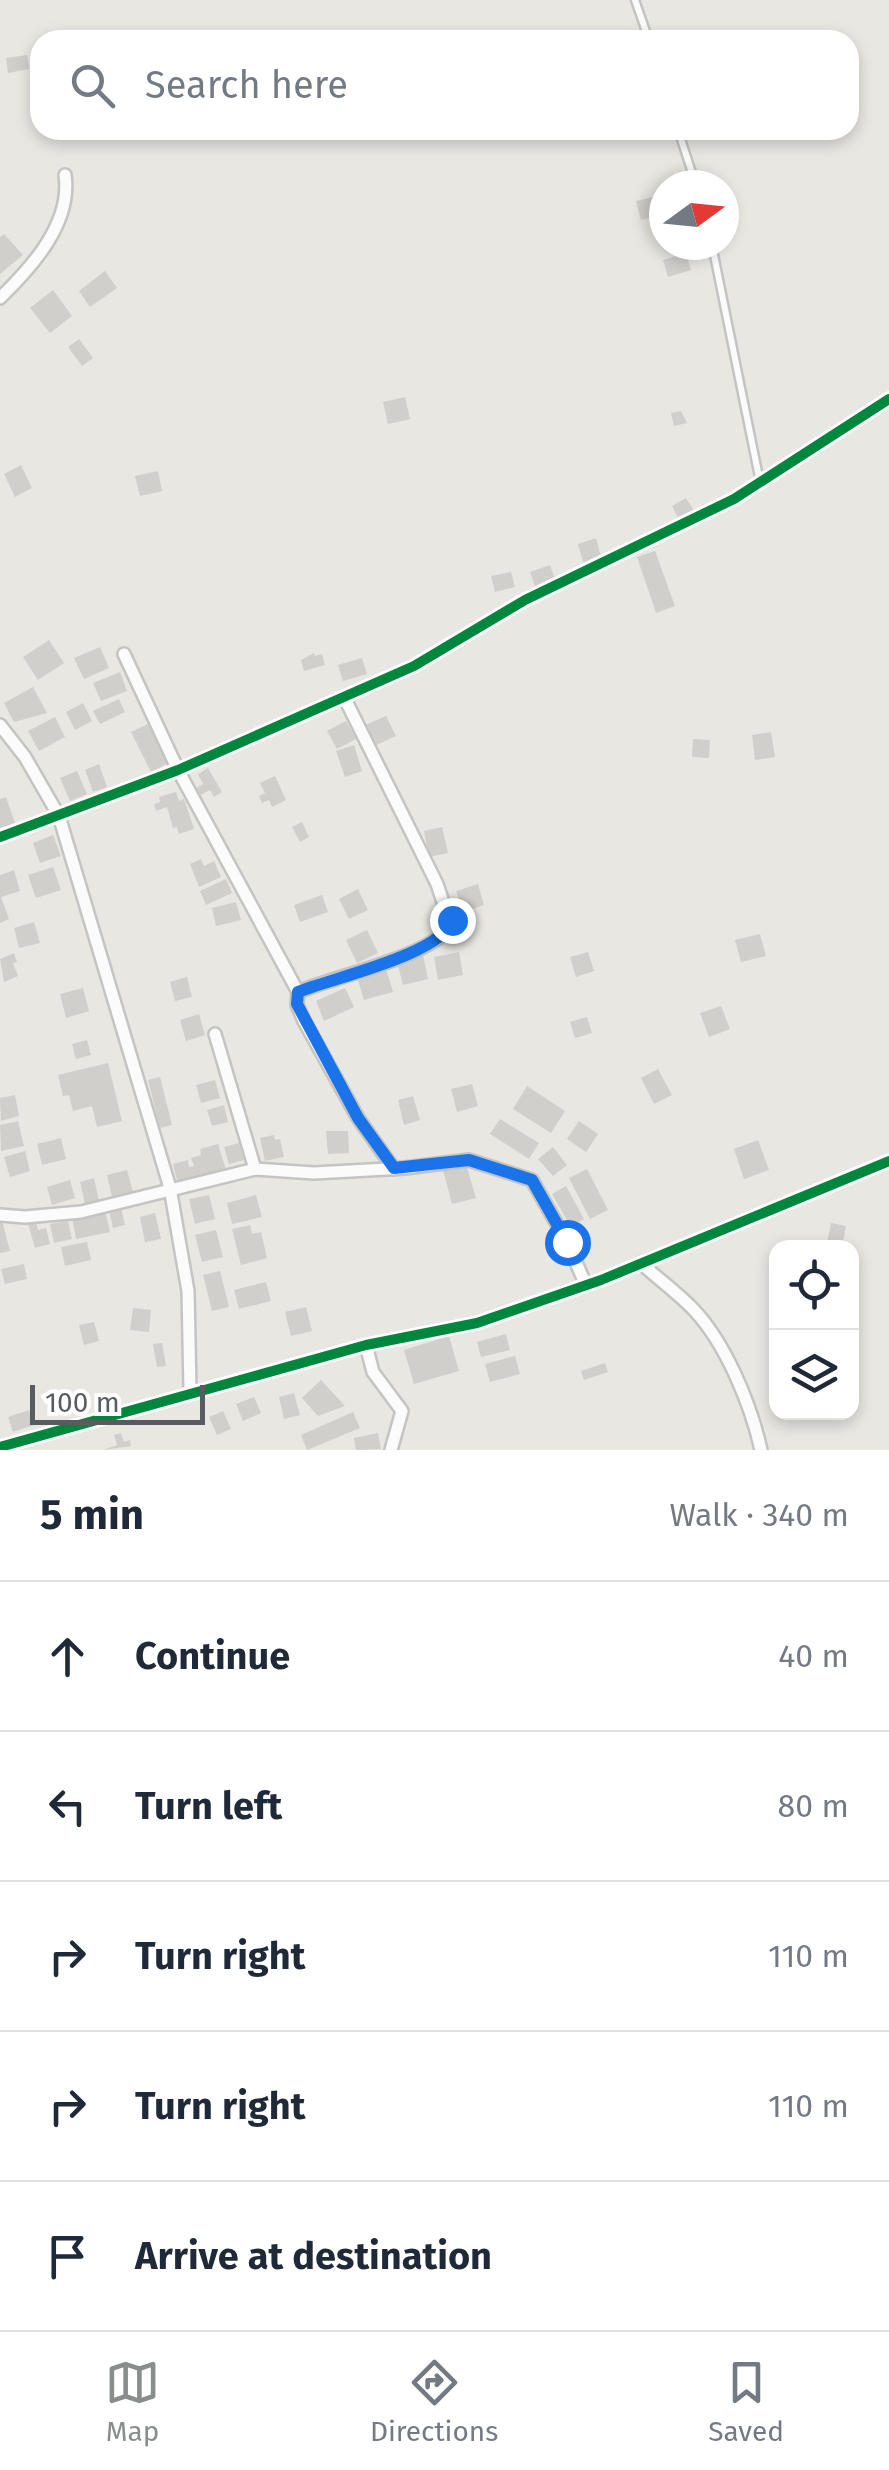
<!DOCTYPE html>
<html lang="en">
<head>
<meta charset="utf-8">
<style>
  :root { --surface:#fff; --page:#f6f6f7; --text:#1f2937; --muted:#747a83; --line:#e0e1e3; --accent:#8a8d8e }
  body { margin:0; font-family:"Fira Sans",sans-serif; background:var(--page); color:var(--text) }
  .controls { position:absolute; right:30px; bottom:30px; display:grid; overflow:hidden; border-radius:20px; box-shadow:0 5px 15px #0003 }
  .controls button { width:90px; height:90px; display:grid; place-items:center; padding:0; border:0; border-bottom:2px solid var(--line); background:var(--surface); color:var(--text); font:50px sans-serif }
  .compass { position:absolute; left:649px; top:170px; width:90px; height:90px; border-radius:50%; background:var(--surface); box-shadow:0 5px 15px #0003; rotate:75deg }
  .scale { position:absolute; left:30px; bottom:25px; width:175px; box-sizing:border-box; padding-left:10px; border:5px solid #585c61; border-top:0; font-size:28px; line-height:35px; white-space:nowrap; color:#585c61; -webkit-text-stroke:8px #fff; paint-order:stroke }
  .stop { position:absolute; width:30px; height:30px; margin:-22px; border:8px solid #1a73e8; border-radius:50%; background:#fff }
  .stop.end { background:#1a73e8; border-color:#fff; box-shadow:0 2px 10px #0008 }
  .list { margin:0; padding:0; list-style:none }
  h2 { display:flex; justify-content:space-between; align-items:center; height:130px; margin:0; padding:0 40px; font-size:42px }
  h2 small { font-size:32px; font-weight:400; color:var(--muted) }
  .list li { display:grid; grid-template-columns:65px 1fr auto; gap:30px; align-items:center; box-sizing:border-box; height:150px; padding:0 40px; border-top:2px solid var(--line) }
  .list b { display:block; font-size:38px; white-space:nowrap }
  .list em { font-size:32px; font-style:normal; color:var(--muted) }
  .icon { flex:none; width:55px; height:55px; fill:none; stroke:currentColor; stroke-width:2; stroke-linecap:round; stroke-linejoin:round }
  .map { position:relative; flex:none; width:889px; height:1450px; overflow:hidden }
  .search { position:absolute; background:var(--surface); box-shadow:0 5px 15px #0003; left:30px; right:30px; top:30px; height:110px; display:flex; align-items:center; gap:25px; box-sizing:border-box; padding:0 35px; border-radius:30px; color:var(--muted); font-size:38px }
  .sheet { height:880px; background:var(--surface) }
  nav { display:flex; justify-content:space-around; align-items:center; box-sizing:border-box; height:140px; border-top:2px solid var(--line); background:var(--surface); font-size:28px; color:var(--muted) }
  nav a { display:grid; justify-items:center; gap:5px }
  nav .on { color:var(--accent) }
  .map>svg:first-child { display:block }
</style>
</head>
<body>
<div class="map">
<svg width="889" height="1450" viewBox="0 0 889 1450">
  <rect width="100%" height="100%" fill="#e8e7e2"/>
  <!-- building -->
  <g fill="#d0cfcc">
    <polygon points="27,55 29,69 8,73 6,58"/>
    <polygon points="656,196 660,215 641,220 636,201"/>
    <polygon points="4,234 23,255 0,274 0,237"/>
    <polygon points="686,253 691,270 668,277 663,260"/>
    <polygon points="105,271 117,288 90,307 79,291"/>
    <polygon points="53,290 72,316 50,333 30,308"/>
    <polygon points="79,339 93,358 82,366 68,347"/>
    <polygon points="405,397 410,419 388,424 383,402"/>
    <polygon points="681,411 687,423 674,426 671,413"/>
    <polygon points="21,465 32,488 15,497 4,474"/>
    <polygon points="158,471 162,491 140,496 135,476"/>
    <polygon points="686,498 695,512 680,521 672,506"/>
    <polygon points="596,538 601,557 583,562 578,544"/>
    <polygon points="655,551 675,606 656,613 637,557"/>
    <polygon points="550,565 556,582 536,589 530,572"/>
    <polygon points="511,572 515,587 495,592 491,576"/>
    <polygon points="49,640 64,663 38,680 23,657"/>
    <polygon points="100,647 109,668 84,679 74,658"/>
    <polygon points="314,653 315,656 322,654 325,665 304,671 301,660"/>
    <polygon points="362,658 367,674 343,681 338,665"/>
    <polygon points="120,672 127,691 101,701 93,683"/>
    <polygon points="33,687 47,713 14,722 4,703"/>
    <polygon points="119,699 125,712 100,724 93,711"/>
    <polygon points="83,703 92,721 75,730 66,712"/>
    <polygon points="386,716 396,736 372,747 363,726"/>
    <polygon points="55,717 65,737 39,751 28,731"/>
    <polygon points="346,721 356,739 337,749 327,731"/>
    <polygon points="148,724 168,763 151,772 131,732"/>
    <polygon points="771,732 775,757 755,760 752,735"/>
    <polygon points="693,739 710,740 709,758 692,757"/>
    <polygon points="354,745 362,771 345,777 336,751"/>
    <polygon points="99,764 107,787 93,792 85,770"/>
    <polygon points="208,768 222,792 214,797 210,790 201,795 196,788 203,784 198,774"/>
    <polygon points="77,771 87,794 70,801 60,778"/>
    <polygon points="275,776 286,800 272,807 269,800 262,803 259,796 265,793 260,783"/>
    <polygon points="176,792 179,801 184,799 194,829 179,834 177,827 173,828 167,807 156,811 154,804 160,802 159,797"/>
    <polygon points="6,797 15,823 0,828 0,799"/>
    <polygon points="302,822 309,837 300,842 292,827"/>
    <polygon points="442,827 448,853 429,857 424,831"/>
    <polygon points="53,835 61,856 40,863 33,843"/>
    <polygon points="201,859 204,866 214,861 221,877 199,887 190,864"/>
    <polygon points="53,867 61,890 36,898 28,875"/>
    <polygon points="14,870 20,891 1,897 9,919 0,923 0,875"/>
    <polygon points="226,879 232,893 206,905 200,891"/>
    <polygon points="478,884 484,905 463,912 456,891"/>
    <polygon points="358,889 368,910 349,919 339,899"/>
    <polygon points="322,895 328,912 300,922 294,905"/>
    <polygon points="236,902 241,920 216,926 212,908"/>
    <polygon points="34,922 40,943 19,948 14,928"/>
    <polygon points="367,930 378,953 357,963 346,940"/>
    <polygon points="760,934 766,956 741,962 735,940"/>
    <polygon points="459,952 463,975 438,980 434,957"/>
    <polygon points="588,952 594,971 576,977 570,957"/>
    <polygon points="14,953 17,962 13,963 18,976 4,982 0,959"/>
    <polygon points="423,955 428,979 403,985 397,962"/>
    <polygon points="386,969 393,992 364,1000 357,977"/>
    <polygon points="187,977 192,997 175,1001 170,982"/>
    <polygon points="83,988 89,1011 66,1018 60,994"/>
    <polygon points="345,988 354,1007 324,1021 316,1001"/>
    <polygon points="721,1006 730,1029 709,1037 700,1013"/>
    <polygon points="199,1014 205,1035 186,1041 180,1020"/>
    <polygon points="587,1017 592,1033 575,1038 570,1022"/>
    <polygon points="87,1040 91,1055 76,1059 72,1044"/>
    <polygon points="108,1063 122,1121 97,1127 92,1106 73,1111 69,1095 63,1096 58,1075"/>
    <polygon points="658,1069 672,1095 654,1104 641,1078"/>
    <polygon points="160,1077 172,1125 160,1128 148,1080"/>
    <polygon points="215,1080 220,1098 201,1103 196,1085"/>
    <polygon points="472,1084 478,1106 457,1112 451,1089"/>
    <polygon points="527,1086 565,1111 551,1133 513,1109"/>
    <polygon points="15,1095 19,1116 1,1121 0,1098"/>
    <polygon points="413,1096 420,1120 404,1125 398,1100"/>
    <polygon points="224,1105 228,1122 212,1126 207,1110"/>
    <polygon points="500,1119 539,1143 529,1159 490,1134"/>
    <polygon points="18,1121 24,1146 1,1151 0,1125"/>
    <polygon points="579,1121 598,1134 586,1152 567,1139"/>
    <polygon points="326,1131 348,1131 349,1153 328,1154"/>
    <polygon points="274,1135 275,1140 280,1139 284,1157 265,1161 260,1138"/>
    <polygon points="61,1138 66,1159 42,1165 37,1144"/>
    <polygon points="758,1140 769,1170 744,1179 734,1149"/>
    <polygon points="239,1143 244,1160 229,1164 224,1147"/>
    <polygon points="218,1144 226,1170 177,1180 173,1164 188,1160 189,1167 194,1166 191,1158 201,1155 200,1149"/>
    <polygon points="553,1147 567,1165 553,1176 538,1159"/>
    <polygon points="25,1151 30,1171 10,1177 4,1157"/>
    <polygon points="466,1164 476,1198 452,1204 443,1170"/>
    <polygon points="587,1169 608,1210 590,1219 569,1178"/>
    <polygon points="127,1170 133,1192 112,1197 107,1175"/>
    <polygon points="94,1178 99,1201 85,1204 80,1182"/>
    <polygon points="70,1180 75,1198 52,1205 47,1187"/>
    <polygon points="566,1186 584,1219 571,1227 552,1194"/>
    <polygon points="209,1195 215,1219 195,1224 189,1199"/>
    <polygon points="256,1195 262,1217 232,1224 227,1203"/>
    <polygon points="121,1208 125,1225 113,1228 109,1210"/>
    <polygon points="105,1210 110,1232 76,1239 72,1217"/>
    <polygon points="155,1213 161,1239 145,1242 140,1217"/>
    <polygon points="1,1217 10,1251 0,1253 0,1218"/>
    <polygon points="68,1221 72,1239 54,1243 50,1224"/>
    <polygon points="36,1222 38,1230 46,1228 50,1244 35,1248 28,1224"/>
    <polygon points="831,1223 846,1226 842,1248 826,1248"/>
    <polygon points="250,1225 252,1234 261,1232 267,1258 241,1265 232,1229"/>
    <polygon points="216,1230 223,1257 202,1262 195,1235"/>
    <polygon points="87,1242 91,1260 65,1266 61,1247"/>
    <polygon points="24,1264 27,1279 5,1284 1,1269"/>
    <polygon points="220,1271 229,1307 212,1311 203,1275"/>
    <polygon points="266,1282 271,1301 239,1309 234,1290"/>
    <polygon points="306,1307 312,1331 291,1336 285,1312"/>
    <polygon points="133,1308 151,1310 149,1332 130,1330"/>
    <polygon points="94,1322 99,1341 84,1345 79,1325"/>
    <polygon points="506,1334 510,1350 481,1357 477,1342"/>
    <polygon points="449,1336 459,1371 414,1384 404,1350"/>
    <polygon points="162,1343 166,1366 157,1367 153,1344"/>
    <polygon points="515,1356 520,1374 490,1382 485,1364"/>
    <polygon points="605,1363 608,1372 584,1380 581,1371"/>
    <polygon points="321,1380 345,1406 318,1416 302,1398"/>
    <polygon points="294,1393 300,1415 284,1419 279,1397"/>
    <polygon points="254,1397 261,1413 243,1421 236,1404"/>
    <polygon points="29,1410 34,1425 13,1432 8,1417"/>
    <polygon points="223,1411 231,1429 217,1435 209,1417"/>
    <polygon points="353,1412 360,1428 307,1450 301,1435"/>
    <polygon points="121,1433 124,1442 130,1440 131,1446 103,1450 117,1445 114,1435"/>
    <polygon points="378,1433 381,1449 356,1450 354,1438"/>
  </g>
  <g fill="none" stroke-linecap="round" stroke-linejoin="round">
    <!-- lane casing -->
    <g stroke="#c4c4c3" stroke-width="11">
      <g id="lane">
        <polyline points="635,0 649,40"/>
        <polyline points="678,130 696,185"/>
        <polyline points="712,245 760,482"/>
      </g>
    </g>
    <!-- street casing -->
    <g stroke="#c4c4c3" stroke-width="16">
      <g id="street">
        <path d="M0,298C32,267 72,223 65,175"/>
        <path d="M124,654L178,770L298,992C338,975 427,958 451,926L437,884L344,697"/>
        <polyline points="0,725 25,757 59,816 170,1188 188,1291 190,1391"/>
        <polyline points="0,837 178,770 414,666 525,600 734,499 889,399"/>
        <polyline points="298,992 297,1005 304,1021 358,1118 394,1169"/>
        <polyline points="215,1034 255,1169"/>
        <polyline points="0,1215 25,1217 81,1212 255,1169 314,1173 405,1168 469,1160 532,1180 567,1242 585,1283"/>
        <path d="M641,1263C658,1279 678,1293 694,1310C726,1344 751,1405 761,1450"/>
        <polyline points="366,1345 373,1372 402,1411 391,1450"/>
        <polyline points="0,1447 366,1345 477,1323 601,1280 889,1161"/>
      </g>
    </g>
    <!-- lane -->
    <use href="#lane" stroke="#fcfbfb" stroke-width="6"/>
    <!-- street -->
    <use href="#street" stroke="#fcfbfb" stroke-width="11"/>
    <!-- cycleway casing -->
    <g stroke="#fff" stroke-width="16">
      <g id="cycleway">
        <polyline points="0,837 178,770 414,666 525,600 734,499 889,399"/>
        <polyline points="0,1447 366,1345 477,1323 601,1280 889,1161"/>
      </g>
    </g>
    <!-- cycleway -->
    <use href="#cycleway" stroke="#00873e" stroke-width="10"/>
  </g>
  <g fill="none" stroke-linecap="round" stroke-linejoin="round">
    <!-- route -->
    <path stroke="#1a73e8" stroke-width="12" d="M452,920C443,954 332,978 298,992L297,1004L358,1118L394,1168L469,1160L532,1180L567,1242"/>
  </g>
</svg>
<div class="controls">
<button><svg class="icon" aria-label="locate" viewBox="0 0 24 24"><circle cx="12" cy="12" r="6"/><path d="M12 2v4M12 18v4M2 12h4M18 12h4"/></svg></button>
<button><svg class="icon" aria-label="layers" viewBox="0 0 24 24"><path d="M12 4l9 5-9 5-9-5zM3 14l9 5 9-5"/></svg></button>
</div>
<svg class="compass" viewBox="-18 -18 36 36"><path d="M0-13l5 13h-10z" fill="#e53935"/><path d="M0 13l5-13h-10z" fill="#747a83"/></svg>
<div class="scale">100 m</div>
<div class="stop" style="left:567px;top:1242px"></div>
<div class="stop end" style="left:452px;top:920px"></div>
<div class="search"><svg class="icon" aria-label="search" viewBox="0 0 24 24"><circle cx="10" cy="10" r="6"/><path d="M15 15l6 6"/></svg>Search here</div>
</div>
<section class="sheet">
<h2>5 min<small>Walk · 340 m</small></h2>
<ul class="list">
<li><svg class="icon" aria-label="ahead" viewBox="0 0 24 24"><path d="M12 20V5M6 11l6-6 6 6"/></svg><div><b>Continue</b></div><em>40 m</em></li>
<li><svg class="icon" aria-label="left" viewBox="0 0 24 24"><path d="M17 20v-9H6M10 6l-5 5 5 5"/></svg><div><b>Turn left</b></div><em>80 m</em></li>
<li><svg class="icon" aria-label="right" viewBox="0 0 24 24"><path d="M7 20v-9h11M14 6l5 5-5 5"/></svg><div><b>Turn right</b></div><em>110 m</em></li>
<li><svg class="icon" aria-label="right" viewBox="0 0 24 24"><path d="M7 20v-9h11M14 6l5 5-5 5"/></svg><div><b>Turn right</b></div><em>110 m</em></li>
<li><svg class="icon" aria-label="arrive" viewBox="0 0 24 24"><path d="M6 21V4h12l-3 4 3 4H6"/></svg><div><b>Arrive at destination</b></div></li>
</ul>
</section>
<nav>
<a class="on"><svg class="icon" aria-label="map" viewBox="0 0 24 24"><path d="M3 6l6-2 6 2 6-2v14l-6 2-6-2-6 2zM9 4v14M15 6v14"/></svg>Map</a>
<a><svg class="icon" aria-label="directions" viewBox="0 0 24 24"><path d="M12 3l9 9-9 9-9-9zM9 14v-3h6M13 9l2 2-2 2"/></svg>Directions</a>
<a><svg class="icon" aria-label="saved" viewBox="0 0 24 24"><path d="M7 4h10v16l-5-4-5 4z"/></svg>Saved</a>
</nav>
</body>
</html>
